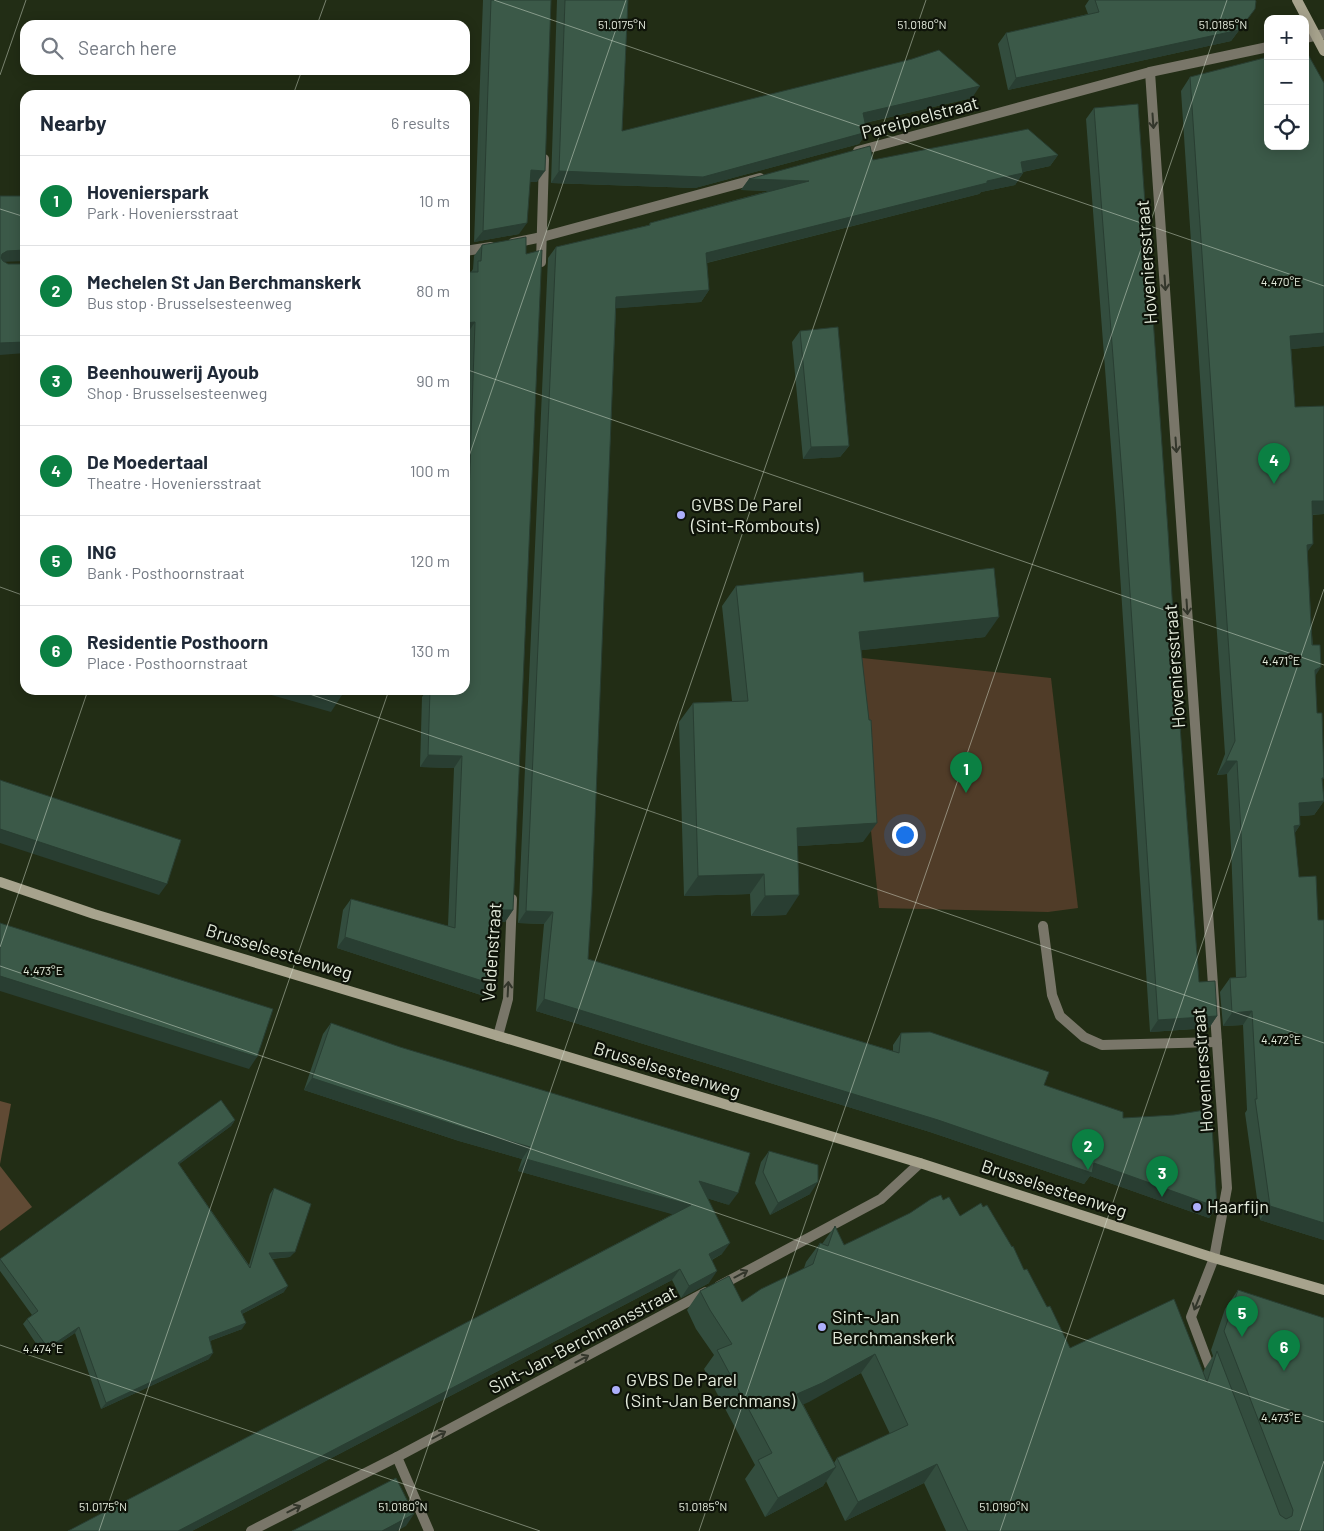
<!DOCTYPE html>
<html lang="en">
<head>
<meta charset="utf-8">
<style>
  :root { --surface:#fff; --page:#f2f2f3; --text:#1f2937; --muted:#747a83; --line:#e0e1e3; --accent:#0b8043 }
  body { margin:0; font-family:Barlow,sans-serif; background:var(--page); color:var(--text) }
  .controls { position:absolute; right:15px; top:15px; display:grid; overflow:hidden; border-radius:10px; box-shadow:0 2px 12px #0003 }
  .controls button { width:45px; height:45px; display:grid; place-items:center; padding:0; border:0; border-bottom:1px solid var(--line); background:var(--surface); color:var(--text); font:25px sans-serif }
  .you { position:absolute; left:904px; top:834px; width:18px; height:18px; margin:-12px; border:4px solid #fff; border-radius:50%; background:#1a73e8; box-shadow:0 0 0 8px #1a73e833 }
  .badge { display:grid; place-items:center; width:32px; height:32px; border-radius:50%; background:var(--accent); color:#fff; font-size:16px; font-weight:700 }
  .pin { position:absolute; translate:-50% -41px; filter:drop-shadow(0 1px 2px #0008) }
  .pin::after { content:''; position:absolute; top:26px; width:18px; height:15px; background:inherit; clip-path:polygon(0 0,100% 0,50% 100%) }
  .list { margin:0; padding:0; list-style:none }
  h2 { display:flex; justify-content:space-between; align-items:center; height:65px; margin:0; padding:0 20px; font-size:21px }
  h2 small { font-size:16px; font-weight:400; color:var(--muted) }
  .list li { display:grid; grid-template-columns:32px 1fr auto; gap:15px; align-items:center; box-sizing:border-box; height:90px; padding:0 20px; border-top:1px solid var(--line) }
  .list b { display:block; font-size:19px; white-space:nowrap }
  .list p { margin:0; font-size:16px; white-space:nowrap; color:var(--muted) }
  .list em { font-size:16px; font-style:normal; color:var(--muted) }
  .icon { flex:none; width:28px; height:28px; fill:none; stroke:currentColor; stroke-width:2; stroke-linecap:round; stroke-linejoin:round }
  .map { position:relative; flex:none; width:1324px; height:1531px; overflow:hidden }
  .search { position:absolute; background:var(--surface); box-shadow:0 2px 12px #0003; left:20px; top:20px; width:450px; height:55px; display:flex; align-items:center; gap:12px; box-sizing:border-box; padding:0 18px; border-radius:15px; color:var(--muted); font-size:19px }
  .panel { position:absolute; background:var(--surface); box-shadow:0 2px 12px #0003; left:20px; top:90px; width:450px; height:605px; border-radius:15px }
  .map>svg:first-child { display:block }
</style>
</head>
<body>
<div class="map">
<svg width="1324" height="1531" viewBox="0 0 1324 1531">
  <rect width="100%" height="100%" fill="#222d15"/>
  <!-- green -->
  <polygon fill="#503c28" points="853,657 1051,678 1078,908 1048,912 879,908"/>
  <!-- forest -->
  <g fill="#604a34">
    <polygon points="0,1101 11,1104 0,1164"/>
    <polygon points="0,1166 32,1207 0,1231"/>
  </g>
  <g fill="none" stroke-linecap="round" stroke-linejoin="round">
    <!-- lane -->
    <polyline stroke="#797669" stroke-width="10" points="1043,926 1052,995 1060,1016 1084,1037 1102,1045 1217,1042"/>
    <!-- street -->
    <g stroke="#797669" stroke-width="10">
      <polyline points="1305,38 1324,34"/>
      <polyline points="1150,72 1227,1188 1214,1258 1191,1317 1213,1376"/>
      <polyline points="858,151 1150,72 1268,47"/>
      <polyline points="513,243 542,237 760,178"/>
      <polyline points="465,251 491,247"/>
      <polyline points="541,262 544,159"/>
      <polyline points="498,1036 508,999 512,899"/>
      <polyline points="719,1286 881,1199 920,1163"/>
      <polyline points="397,1457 429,1531"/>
      <polyline points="251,1531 397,1457 706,1292"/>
    </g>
    <!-- secondary -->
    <g stroke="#a7a38d" stroke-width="10">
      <polyline points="1297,0 1324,51"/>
      <polyline points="0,882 94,914 920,1163 1214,1258 1324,1290"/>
    </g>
  </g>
  <!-- wall -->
  <g fill="#334d3e" fill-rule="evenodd">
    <polygon points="483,0 551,0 537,182 530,182 519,234 474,242"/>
    <polygon points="557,0 628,0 622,131 972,98 865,123 867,132 859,144 695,188 551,183"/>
    <polygon points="1089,0 1255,0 1246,21 1231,41 1008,90 998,44 1006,33 1088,14 1085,6"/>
    <polygon points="1190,77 1324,346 1291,349 1295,407 1324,406 1324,514 1313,515 1307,553 1317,713 1324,778 1322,780 1324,801 1314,815 1300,816 1300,825 1294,834 1324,1240 1260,1220 1245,1113 1247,1110 1243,1025 1223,1026 1220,992 1230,978 1236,978 1231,847 1227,774 1217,775 1225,754 1181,91"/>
    <polygon points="1094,108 1173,631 1199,982 1217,1016 1209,1028 1150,1032 1116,513 1086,119"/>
    <polygon points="1058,155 1050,166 1023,172 1023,173 1015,185 981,192 979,194 707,263 709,290 701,302 616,308 588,959 893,1051 893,1045 901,1033 1044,1085 1123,1118 1217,1207 1209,1218 1090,1176 1084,1184 930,1132 536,1011 544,924 518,923 548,258 556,247 649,225 650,223 769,191 741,190 749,179 873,160"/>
    <polygon points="482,245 513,910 505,922 500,922 492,984 484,996 337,948 343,910 351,899 448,926 454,768 420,767 422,697 427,690 465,690 465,397 467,334 465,334 465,272 471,272 473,269 474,256"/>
    <polygon points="800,331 849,446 840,457 803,459 792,342"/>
    <polygon points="864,582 985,637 861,650 863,842 798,846 786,915 751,916 750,894 684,896 679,722 693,703 732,701 722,606 736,586"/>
    <polygon points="331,1023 729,1205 707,1198 722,1254 712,1260 709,1283 681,1298 672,1280 192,1531 68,1531 673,1214 518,1171 522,1159 459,1141 304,1090 323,1034"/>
    <polygon points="235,1120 231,1126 179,1164 249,1265 270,1194 274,1188 290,1257 272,1259 284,1292 242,1314 242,1329 210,1341 209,1359 101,1409 75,1333 43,1354 23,1324 27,1319 32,1315 0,1271 0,1259"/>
    <polygon points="769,1151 810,1194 770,1215 755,1183 761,1162"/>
    <path d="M943,1200L960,1216L1024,1270L1047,1307L1070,1348L1203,1373L1204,1370L1213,1356L1211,1350L1225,1309L1238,1290L1324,1531H946L924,1483L845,1521L826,1481L823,1486L765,1517L745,1479L755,1465L704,1369L714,1355L696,1329L687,1310L700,1291L742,1302L804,1268L806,1262L820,1243L822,1244L835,1226L844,1245ZM861,1373L890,1434L837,1458L834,1463L803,1404Z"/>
  </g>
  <!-- shaded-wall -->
  <g fill="#293e32">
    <polygon points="1255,9 1231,41 1008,90 1016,78"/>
    <polygon points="980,86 972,98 855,125 863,113"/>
    <polygon points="867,132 859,144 695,188 551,183 559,171"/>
    <polygon points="1058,155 1050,166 1013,174 1021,162"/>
    <polygon points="531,170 545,171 537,182 523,182"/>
    <polygon points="1023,173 1015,185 981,192 979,194 698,265 706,253 987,181"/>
    <polygon points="749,179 809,181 801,192 741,190"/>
    <polygon points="527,223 519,234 474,242 483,231"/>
    <polygon points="25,250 25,261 0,262 2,254 7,251"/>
    <polygon points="709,290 701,302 608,309 616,297"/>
    <polygon points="475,322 467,334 465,334 465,323"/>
    <polygon points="1324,333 1324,346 1281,350 1290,336"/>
    <polygon points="25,342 25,353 0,355 0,343"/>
    <polygon points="849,446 840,457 803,459 811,447"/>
    <polygon points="1312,501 1324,501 1324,514 1303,515"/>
    <polygon points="1313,544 1303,558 1307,545"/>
    <polygon points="999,617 985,637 845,652 859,632"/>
    <polygon points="1321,667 1312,681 1315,670"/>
    <polygon points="254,690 325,690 342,695 331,712"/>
    <polygon points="428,755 462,756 454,768 420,767"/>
    <polygon points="1226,761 1237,761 1227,774 1217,775"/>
    <polygon points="1324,801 1314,815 1289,817 1299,803"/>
    <polygon points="877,823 863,842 784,847 797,828"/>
    <polygon points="1300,825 1291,839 1294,826"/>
    <polygon points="0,829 167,884 159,895 0,843"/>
    <polygon points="764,874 750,894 684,896 698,876"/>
    <polygon points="799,895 786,915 751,916 765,896"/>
    <polygon points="501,910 513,910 505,922 493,922"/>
    <polygon points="526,911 553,912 544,924 518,923"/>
    <polygon points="345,937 492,984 484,996 337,948"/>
    <polygon points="0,976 257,1057 249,1069 0,991"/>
    <polygon points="544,999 1094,1163 1217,1207 1209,1218 1090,1176 1084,1184 930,1132 536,1011"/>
    <polygon points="1252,1011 1243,1025 1223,1026 1232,1013"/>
    <polygon points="1217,1016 1209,1028 1150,1032 1158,1020"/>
    <polygon points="312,1078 530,1147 522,1159 459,1141 304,1090"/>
    <polygon points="235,1120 231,1126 174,1168 178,1163"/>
    <polygon points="526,1159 691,1205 682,1217 518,1171"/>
    <polygon points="699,1181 738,1193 729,1205 690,1193"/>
    <polygon points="818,1182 810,1194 770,1215 778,1203"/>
    <polygon points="1270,1206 1324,1223 1324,1240 1260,1220"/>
    <polygon points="730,1243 722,1254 701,1265 709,1254"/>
    <polygon points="295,1252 290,1257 265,1259 269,1253"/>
    <polygon points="680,1269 672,1280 192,1531 178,1531"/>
    <polygon points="717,1271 709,1283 681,1298 689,1286"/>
    <polygon points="288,1286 284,1292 236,1317 241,1311"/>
    <polygon points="246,1323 242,1329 204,1343 209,1337"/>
    <polygon points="79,1327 75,1333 43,1354 48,1348"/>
    <polygon points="213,1353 209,1359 101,1409 106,1403"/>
    <polygon points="875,1354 861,1373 809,1402 784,1413 797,1394"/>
    <polygon points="937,1464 924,1483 845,1521 858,1502"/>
    <polygon points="836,1467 823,1486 765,1517 778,1498"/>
    <polygon points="414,1514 406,1526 397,1531 382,1531"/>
  </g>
  <!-- building -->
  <g fill="#3b5948" stroke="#293e32">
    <polygon points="491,0 551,0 545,171 531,170 527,223 483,231"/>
    <polygon points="565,0 628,0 622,131 912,59 939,50 980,86 863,113 867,132 703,177 559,171"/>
    <polygon points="1095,0 1255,0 1256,1 1255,9 1239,30 1016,78 1006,33 1099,12"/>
    <polygon points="1305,49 1324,83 1324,333 1290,336 1295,407 1324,406 1324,501 1312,501 1313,544 1307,545 1312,645 1320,645 1321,667 1315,670 1317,713 1322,713 1324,778 1322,778 1324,801 1299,803 1300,825 1294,826 1299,877 1316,876 1318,920 1324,920 1324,1223 1270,1206 1255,1099 1257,1099 1252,1011 1232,1013 1230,978 1246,977 1241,833 1237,761 1226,761 1235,741 1190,77 1268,57 1268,146 1305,146"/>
    <polygon points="1138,104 1168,531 1174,629 1173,631 1199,982 1215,981 1217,1016 1158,1020 1124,501 1094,108"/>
    <polygon points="1028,129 1058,155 1021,162 1023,173 987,181 987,183 706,253 709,290 616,297 592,896 588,959 899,1053 901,1033 930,1032 1049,1072 1044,1085 1123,1112 1123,1118 1174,1115 1211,1109 1217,1207 1094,1163 1092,1173 938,1120 544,999 553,912 526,911 556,247 650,225 650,223 809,181 749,179 870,146 873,160"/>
    <polygon points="0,196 25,196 25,250 7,251 2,254 1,258 3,261 8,264 25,264 25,342 0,343"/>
    <polygon points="526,237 526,254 542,250 513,910 501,910 492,984 345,937 351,899 455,928 462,756 428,755 430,690 465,690 465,611 475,322 465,323 465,272 478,272 478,261 481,261 482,245"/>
    <polygon points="838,327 849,446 811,447 800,331"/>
    <polygon points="994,568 999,617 859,632 869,720 871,720 877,823 797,828 799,895 765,896 764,874 698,876 693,703 748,701 736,586 863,572 864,582"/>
    <polygon points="325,690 344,690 342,695"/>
    <polygon points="0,780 181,840 167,884 0,829"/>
    <polygon points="0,923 273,1009 257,1057 0,976"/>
    <polygon points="331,1023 400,1047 750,1153 738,1193 699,1181 730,1243 709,1254 717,1271 689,1286 680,1269 178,1531 68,1531 691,1205 526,1159 530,1147 467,1129 312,1078"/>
    <polygon points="221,1100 235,1120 178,1163 250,1268 274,1188 311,1204 295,1252 269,1253 288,1286 241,1311 246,1323 209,1337 213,1353 106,1403 79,1327 48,1348 27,1319 38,1311 0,1259"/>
    <polygon points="769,1151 818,1165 818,1182 778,1203 763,1172"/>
    <polygon points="941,1195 943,1200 949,1197 960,1216 981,1203 983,1207 987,1205 1012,1247 1013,1246 1024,1270 1027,1269 1047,1307 1050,1306 1070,1348 1174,1299 1207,1382 1217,1351 1280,1515 1286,1519 1292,1516 1293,1510 1224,1331 1238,1290 1324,1318 1324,1531 968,1531 937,1464 858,1502 837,1458 908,1425 875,1354 822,1383 797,1394 836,1467 778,1498 758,1460 772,1453 717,1350 732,1344 710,1310 700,1291 729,1276 742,1302 761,1289 813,1264 820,1243 828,1246 835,1226 844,1245 910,1213 931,1199"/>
    <polygon points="396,1478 414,1514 382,1531 292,1531"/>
  </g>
  <!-- one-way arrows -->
  <defs><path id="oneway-shaft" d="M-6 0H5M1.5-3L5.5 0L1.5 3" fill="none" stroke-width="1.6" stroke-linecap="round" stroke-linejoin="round" transform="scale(1.25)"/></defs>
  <g stroke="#33362b">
    <use href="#oneway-shaft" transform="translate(1153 121) rotate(86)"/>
    <use href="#oneway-shaft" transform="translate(1165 283) rotate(86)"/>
    <use href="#oneway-shaft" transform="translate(1176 445) rotate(86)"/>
    <use href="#oneway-shaft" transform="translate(1187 607) rotate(86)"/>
    <use href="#oneway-shaft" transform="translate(508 989) rotate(-87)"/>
    <use href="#oneway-shaft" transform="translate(741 1274) rotate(-28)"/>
    <use href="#oneway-shaft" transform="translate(1197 1303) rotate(112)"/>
    <use href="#oneway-shaft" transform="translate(582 1359) rotate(-28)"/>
    <use href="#oneway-shaft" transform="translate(439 1435) rotate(-28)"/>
    <use href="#oneway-shaft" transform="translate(294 1509) rotate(-27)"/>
  </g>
  <!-- ticks -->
  <path fill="none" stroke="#e3eadb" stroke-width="1" stroke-opacity="0.45" d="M494,0L1324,286M317,25L326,0M0,75L26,0M293,95L302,70M0,209L25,217M465,369L1324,665M465,468L626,0M0,587L25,596M298,690L1324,1043M0,947L88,690M0,966L1324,1422M0,1345L540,1531M99,1531L389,690M399,1531L926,0M699,1531L1227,0M1000,1531L1324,589M1300,1531L1324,1461"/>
  <!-- markers -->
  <g fill="#adaffb" stroke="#0e1309" stroke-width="2">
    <circle cx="681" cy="515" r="5"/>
    <circle cx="1197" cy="1207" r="5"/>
    <circle cx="822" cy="1327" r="5"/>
    <circle cx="616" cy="1390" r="5"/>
  </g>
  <g text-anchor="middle" stroke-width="4.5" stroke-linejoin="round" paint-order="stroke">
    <!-- street labels -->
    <g font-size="18" fill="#e3eadb" stroke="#0e1309">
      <text transform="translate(920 118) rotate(-15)" y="6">Pareipoelstraat</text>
      <text transform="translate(1147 262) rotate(-94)" y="6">Hoveniersstraat</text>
      <text transform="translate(1175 666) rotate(-94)" y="6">Hoveniersstraat</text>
      <text transform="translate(279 952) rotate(17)" y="6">Brusselsesteenweg</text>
      <text transform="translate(492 952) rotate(-86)" y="6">Veldenstraat</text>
      <text transform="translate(667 1070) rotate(17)" y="6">Brusselsesteenweg</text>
      <text transform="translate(1203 1070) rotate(-94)" y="6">Hoveniersstraat</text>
      <text transform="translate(1054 1189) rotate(18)" y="6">Brusselsesteenweg</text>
      <text transform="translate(583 1340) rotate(-28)" y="6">Sint-Jan-Berchmansstraat</text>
    </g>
    <!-- poi labels -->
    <g font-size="18" fill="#e3eadb" stroke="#0e1309" text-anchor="start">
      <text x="691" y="511">GVBS De Parel<tspan x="691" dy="21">(Sint-Rombouts)</tspan></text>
      <text x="1207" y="1213">Haarfijn</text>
      <text x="832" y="1323">Sint-Jan<tspan x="832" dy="21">Berchmanskerk</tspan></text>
      <text x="626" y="1386">GVBS De Parel<tspan x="626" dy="21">(Sint-Jan Berchmans)</tspan></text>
    </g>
  </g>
  <g font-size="12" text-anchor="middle" fill="#e3eadb" stroke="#0e1309" stroke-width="4.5" stroke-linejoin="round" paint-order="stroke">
    <text x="622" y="29">51.0175°N</text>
    <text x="922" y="29">51.0180°N</text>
    <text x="1223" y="29">51.0185°N</text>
    <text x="1281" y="286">4.470°E</text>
    <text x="1281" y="665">4.471°E</text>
    <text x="43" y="975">4.473°E</text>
    <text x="1281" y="1044">4.472°E</text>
    <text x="43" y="1353">4.474°E</text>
    <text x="1281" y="1422">4.473°E</text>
    <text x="103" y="1511">51.0175°N</text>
    <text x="403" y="1511">51.0180°N</text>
    <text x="703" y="1511">51.0185°N</text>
    <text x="1004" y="1511">51.0190°N</text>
  </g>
</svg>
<div class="controls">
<button>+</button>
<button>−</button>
<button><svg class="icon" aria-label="locate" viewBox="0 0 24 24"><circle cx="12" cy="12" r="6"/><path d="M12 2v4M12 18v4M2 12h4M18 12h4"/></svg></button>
</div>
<div class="you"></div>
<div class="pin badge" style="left:966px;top:793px">1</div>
<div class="pin badge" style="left:1088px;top:1170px">2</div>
<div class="pin badge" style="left:1162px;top:1197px">3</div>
<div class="pin badge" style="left:1274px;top:484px">4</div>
<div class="pin badge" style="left:1242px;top:1337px">5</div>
<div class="pin badge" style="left:1284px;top:1371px">6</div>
<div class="search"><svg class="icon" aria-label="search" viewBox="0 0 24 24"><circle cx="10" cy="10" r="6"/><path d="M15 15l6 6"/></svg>Search here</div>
<section class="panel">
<h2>Nearby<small>6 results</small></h2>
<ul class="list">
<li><span class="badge">1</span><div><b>Hovenierspark</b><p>Park · Hoveniersstraat</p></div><em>10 m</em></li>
<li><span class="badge">2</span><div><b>Mechelen St Jan Berchmanskerk</b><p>Bus stop · Brusselsesteenweg</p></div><em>80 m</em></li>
<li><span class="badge">3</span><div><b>Beenhouwerij Ayoub</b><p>Shop · Brusselsesteenweg</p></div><em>90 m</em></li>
<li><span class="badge">4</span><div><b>De Moedertaal</b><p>Theatre · Hoveniersstraat</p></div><em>100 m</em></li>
<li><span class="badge">5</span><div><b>ING</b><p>Bank · Posthoornstraat</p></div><em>120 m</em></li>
<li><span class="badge">6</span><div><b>Residentie Posthoorn</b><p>Place · Posthoornstraat</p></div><em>130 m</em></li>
</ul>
</section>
</div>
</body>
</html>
